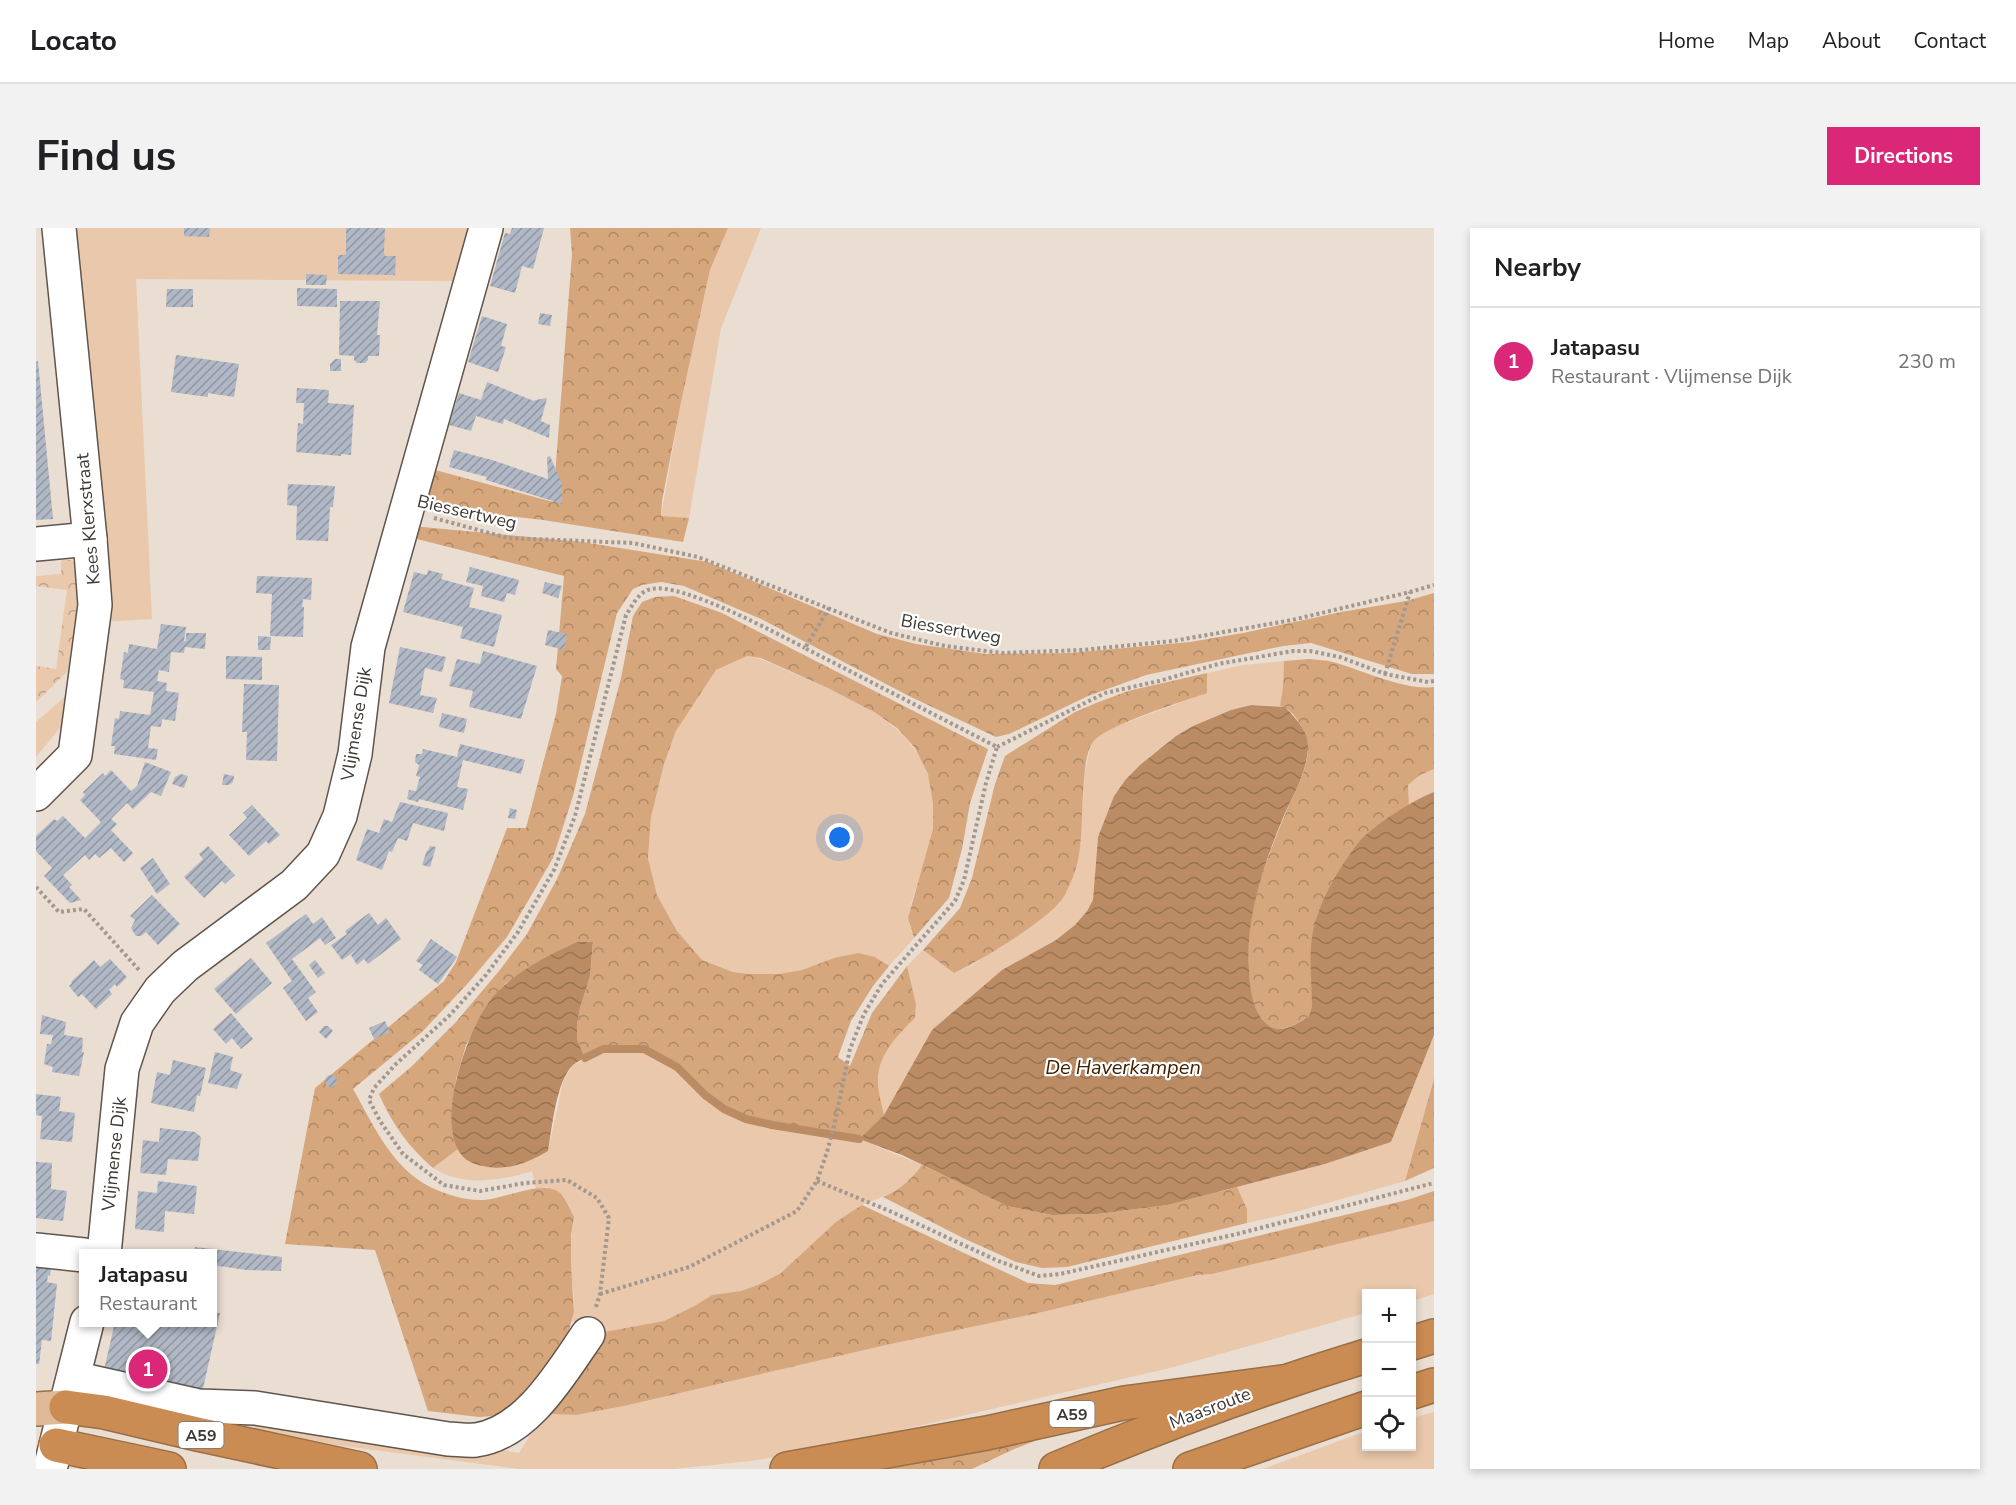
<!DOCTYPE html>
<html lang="en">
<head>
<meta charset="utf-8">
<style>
  :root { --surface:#fff; --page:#f2f2f2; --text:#202124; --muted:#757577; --line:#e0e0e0; --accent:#db2777 }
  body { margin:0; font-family:"Nunito Sans",sans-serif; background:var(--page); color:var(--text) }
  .controls { position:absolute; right:18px; bottom:18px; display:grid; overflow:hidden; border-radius:0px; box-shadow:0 3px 9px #0003 }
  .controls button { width:54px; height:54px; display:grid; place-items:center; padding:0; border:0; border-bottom:2px solid var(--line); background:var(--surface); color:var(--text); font:30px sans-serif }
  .you { position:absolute; left:804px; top:610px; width:21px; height:21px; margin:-15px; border:4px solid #fff; border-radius:50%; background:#1a73e8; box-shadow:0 0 0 9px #1a73e833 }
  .badge { display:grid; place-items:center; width:39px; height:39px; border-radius:50%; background:var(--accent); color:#fff; font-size:20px; font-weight:700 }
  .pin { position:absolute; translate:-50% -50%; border:3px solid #fff; box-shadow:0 2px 6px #0006 }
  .popup { position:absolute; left:43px; top:1021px; width:138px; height:78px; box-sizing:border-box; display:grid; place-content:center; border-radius:0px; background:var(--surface); filter:drop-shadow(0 2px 4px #0005); font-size:20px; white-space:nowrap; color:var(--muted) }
  .popup b { font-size:22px; color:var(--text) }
  .popup::after { content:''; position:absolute; left:50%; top:100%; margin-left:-12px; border:12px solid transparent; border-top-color:var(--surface) }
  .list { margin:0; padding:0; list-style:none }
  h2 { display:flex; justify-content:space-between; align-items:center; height:78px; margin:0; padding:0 24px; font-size:26px }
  h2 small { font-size:20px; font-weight:400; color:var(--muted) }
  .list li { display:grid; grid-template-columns:39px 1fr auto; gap:18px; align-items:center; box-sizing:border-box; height:108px; padding:0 24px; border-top:2px solid var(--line) }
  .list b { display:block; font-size:22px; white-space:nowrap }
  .list p { margin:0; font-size:20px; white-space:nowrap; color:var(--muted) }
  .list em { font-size:20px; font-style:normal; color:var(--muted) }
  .icon { flex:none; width:33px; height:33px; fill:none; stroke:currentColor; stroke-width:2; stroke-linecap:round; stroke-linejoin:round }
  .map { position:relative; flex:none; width:1398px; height:1241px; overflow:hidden; border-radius:0px }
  header { display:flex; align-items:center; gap:36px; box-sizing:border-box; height:84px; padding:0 30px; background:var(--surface); border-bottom:2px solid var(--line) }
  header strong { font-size:28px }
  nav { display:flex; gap:33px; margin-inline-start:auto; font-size:21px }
  .intro { display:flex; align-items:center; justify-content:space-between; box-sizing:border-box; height:144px; padding:0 36px }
  h1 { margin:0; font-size:42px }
  .button { padding:15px 27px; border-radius:0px; background:var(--accent); color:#fff; font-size:21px; font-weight:700 }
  main { display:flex; gap:36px; padding:0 36px }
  aside { flex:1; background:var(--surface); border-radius:0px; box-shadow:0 3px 9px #0003 }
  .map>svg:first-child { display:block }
</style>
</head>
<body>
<header>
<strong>Locato</strong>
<nav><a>Home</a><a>Map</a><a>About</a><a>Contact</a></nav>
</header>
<div class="intro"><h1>Find us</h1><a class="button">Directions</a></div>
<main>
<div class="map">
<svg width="1398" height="1241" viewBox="0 0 1398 1241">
  <defs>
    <pattern id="forest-crowns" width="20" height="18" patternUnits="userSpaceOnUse" patternTransform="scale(1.5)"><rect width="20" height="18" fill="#d6a67c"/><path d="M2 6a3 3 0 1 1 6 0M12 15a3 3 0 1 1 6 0" fill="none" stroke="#af8866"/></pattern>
    <pattern id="park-crowns" width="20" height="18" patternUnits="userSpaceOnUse" patternTransform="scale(1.5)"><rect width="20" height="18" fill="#e9c8ab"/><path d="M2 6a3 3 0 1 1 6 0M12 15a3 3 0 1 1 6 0" fill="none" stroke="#bea38c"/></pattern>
    <pattern id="water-waves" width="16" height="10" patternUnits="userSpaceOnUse" patternTransform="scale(1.5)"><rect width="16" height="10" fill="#bb8c63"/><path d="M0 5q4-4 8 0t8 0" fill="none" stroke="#997352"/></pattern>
    <pattern id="building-hatch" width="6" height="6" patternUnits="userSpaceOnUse" patternTransform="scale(1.5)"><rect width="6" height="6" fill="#b0b8c5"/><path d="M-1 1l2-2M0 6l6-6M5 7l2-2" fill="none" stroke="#9097a1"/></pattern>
  </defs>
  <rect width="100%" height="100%" fill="#eaddd2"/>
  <!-- grass -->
  <g fill="#e9c8ab">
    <polygon points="35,0 435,0 417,53 100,51 116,391 65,394"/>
    <polygon points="692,0 725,0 685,100 653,290 625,288 645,174 674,42"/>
    <path d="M711,428C731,431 747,442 766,449C834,477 908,512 897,600C894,630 877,658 873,688C872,695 876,704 878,710L853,738L839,729L798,730L766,742L743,746H713L697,744L666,732L641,703L621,667L612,630L615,589L628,536L640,503L680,442Z"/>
    <path d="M1248,433L1247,459L1244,478L1215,477L1195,482L1157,498L1140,508L1104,537L1090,551L1078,568L1062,609L1057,672L1051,683L1039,697L1020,712L966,742L896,802L848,887C846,876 842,865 842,854C841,827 862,807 879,790L880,776L871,738L887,722L918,745L934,738L984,706L1038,647L1043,624L1049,545L1055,516L1062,509L1078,499L1170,465L1171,445L1207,437Z"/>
    <polygon points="31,467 27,496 0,529 0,494"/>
    <polygon points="1398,541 1398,564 1373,577 1372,557 1384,547"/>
    <polygon points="1398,807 1398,849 1369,953 1263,983 1211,995 1211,981 1201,959 1289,936 1355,914"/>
    <path d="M567,821H608L623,828L641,839L669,867L688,881L710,891L736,897L823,911L886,937L877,949L863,962L826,977L745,1045L722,1057L705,1063L676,1067L660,1077L628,1093L595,1100L563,1105L536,1093C541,1077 536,1058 535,1041C534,1023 535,1006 538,989L511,959L500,961L496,943C464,953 427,959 397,940L422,921L424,925L512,923L527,854L536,838Z"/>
    <polygon points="1398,993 1398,1066 1376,1073 1376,1066 1330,1066 1330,1085 1134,1140 769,1224 715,1233 638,1241 483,1241 300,1217 218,1200 222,1195 401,1212 483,1225 494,1207 514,1186 540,1187 588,1178 850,1117 998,1086 1162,1047 1176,1046"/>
    <polygon points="1398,1184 1398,1241 1227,1241 1330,1203 1330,1218 1376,1218 1376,1190"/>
  </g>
  <!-- forest -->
  <g fill="url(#forest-crowns)">
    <polygon points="534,0 692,0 674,42 645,174 626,273 625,288 653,290 647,314 507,292 419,282 384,275 388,239 517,274 536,26"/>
    <path d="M376,298L546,314L672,334L841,406L880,416L950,426L1034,425L1154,414L1207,405L1305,384L1370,373L1398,365V446H1376L1275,415L1247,418L1110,447L1052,468L973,506L960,509L875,469L725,391L648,358L625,354L606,357L597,361L581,385L537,568L517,630L471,709L433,754L386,804L317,861C336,894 353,934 387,955C404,965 428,973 448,972C468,971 508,951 524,965C530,971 534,982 538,989L535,1007V1037L538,1084L531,1109L509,1151L469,1187L443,1189L392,1183L339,1022L249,1016L279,860L408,753L420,734L471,600H490L520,486L526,448L520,441L528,348L373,309Z"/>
    <path d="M638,368L686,385L952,521L934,575L926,621L913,670L878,710L872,690L897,601V575L892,546L879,520L861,500L838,484L794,461L725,430L711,428L680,442L640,503L628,536L615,589L612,630L621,667L641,703L666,732L697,744L713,746H743L766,742L798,730L822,725L839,729L853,738L837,758L815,793L802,829L814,838L836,785L871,738L880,776L879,790C862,807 841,827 842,854C842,865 846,876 848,887L823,911L736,897L710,891L688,881L669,867L641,839L608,821H567L549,830L541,811V797L544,780L554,748L557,715L540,714L528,720L470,755L458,768L430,817L420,851L416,903L422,921L397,940C371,917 357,897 343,866L375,839L420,794L463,743L491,706L521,651L549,586L585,450L597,388L606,374L619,369Z"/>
    <path d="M1273,431C1281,432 1290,432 1297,434C1326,442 1369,463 1398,459V541L1384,547L1372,557L1373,577L1343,597L1273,788C1257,798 1241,810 1226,791C1205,765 1212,688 1222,657C1230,634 1239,611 1248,589C1257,566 1271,546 1272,521C1272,506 1259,481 1244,478L1247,459L1248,433Z"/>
    <path d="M1171,445V465C1146,474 1072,496 1057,514C1049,524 1048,553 1047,567C1045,594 1047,624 1037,649C1034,655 1031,664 1027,670C1012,692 944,733 918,745L887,722L924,680L936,650L959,556L969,528L1039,484L1060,475L1092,463Z"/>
    <polygon points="1398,849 1398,940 1369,953 1397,854"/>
    <path d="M886,937L971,978L1016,987L1061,986L1132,977L1201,959L1211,981V995L1031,1039L1006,1040L980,1034L927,1010L847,969C864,962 875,952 886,937Z"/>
    <polygon points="1398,963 1398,993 1176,1046 1162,1047 998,1086 850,1117 588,1178 540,1187 514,1186 542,1152 563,1105 628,1093 660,1077 676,1067 705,1063 722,1057 745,1045 800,994 826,977 992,1055 1019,1057 1371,972"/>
    <polygon points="1056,1190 976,1222 936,1241 815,1241"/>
  </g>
  <!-- park -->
  <polygon fill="url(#park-crowns)" points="25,332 35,332 39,335 42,373 32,443 0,474 0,438 20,441 31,362 0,358 0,348 25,346"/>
  <!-- water -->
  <g fill="url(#water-waves)">
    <path d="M1215,477L1249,479C1260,491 1273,503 1272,521C1270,545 1259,564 1249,585C1228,635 1209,689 1213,743C1214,759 1216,778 1226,791C1241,810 1258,798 1273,788L1276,779C1276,751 1271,718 1280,692C1288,665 1305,637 1322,615C1336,598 1377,572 1398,564V807L1355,914L1289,936L1132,977L1061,986L1016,987L971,978L866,927L823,911L848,887L896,802L966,742L1020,712L1039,697L1051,683L1057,672L1062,609L1078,568L1090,551L1104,537L1140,508L1157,498L1195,482Z"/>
    <path d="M540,714H557L554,748L544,780L541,797V811L549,830C545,832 540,834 537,837C520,853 516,901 512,923C493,934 475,942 452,939C441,937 431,935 424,925C400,890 432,800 456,770C475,746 513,727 540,714Z"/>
  </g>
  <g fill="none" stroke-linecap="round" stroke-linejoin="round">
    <!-- stream -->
    <polyline stroke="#bb8c63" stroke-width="8" points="549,830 567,821 608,821 641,839 669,867 688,881 710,891 736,897 823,911"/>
  </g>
  <!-- building -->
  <g fill="url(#building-hatch)">
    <polygon points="148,0 174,0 173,9 148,8"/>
    <polygon points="310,0 349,0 348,25 349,28 360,28 359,47 302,46 302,27 309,27 310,25"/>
    <polygon points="476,0 508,0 497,41 486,38 479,65 454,58 469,5 474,6"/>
    <polygon points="270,46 291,47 290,57 270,57"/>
    <polygon points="261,60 301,61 301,79 261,78"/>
    <polygon points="131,61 157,61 157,79 130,79"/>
    <polygon points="304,73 344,73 341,107 344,107 343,128 332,128 332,132 329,135 321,135 318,132 318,128 303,127"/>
    <polygon points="504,85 516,87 514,98 502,96"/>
    <polygon points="446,88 471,96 465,118 470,119 462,144 432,134"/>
    <polygon points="140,127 203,136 198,169 172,165 172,169 135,164"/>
    <polygon points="299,131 305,131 305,143 294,143 294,136"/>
    <polygon points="2,133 17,291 0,292 0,134"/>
    <polygon points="451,154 498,173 499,172 511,170 505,193 514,197 513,210 468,191 467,196 440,188 435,203 413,197 423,165 445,172"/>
    <polygon points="261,160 293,162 292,175 318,177 315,227 305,226 305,228 260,224 262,195 267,196 268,175 260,175"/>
    <polygon points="418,222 456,232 512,251 511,229 514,228 526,256 526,276 450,252 451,249 413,239"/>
    <polygon points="252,256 299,258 297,279 294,279 292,313 260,312 261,278 251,277"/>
    <polygon points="434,339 483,352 479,367 471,365 468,374 445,368 447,358 430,354"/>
    <polygon points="392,342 407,346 405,351 438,360 433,379 466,387 458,419 424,410 427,399 367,384 378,344 391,347"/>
    <polygon points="221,348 276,350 275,372 267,371 266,379 268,379 267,409 234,408 236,366 220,365"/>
    <polygon points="509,354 526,358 522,370 506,365"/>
    <polygon points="125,396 150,399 148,413 150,413 150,405 170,405 169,421 149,419 148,425 135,424 133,444 123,442 121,453 131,455 130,463 143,465 139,493 126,491 125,499 115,498 112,520 122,521 120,532 78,526 79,518 75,518 79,490 83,491 84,483 114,487 118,464 87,460 88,452 84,451 88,424 92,425 93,416 121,421"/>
    <polygon points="512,402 531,406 528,422 509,417"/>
    <polygon points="222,408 235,409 234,422 222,422"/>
    <polygon points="364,419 410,429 406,444 389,440 384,467 401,470 397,485 353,475"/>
    <polygon points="447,423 501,438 485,491 433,479 437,463 413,458 421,431 444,436"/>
    <polygon points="190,428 226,429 226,452 190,451"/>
    <polygon points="208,456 243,457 241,533 210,532 211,504 206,504"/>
    <polygon points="406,485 431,491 428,505 403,499"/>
    <polygon points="424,516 489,532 485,546 427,532 421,559 432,561 427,582 383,571 382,574 371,571 373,562 380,563 384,549 380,548 383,537 379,534 380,526 386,526 387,521 421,529"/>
    <polygon points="109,534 135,544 125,568 115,564 97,581 91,575 75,591 81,596 75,602 97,625 88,634 75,620 63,630 59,626 53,632 49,627 27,647 36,657 33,659 45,672 34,675 8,648 16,640 0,623 0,608 18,591 21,593 27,588 49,610 65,594 44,572 49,567 47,564 67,545 69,548 75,542 95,563 101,558"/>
    <polygon points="145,546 152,548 148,560 136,556 139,549"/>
    <polygon points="188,546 198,548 197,554 193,557 186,557"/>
    <polygon points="364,574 412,585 408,603 377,595 371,613 362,610 356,624 353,623 346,642 320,632 331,601 343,605 348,591 356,594"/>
    <polygon points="216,577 244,607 233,616 230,613 213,628 193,607 211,590 207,585"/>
    <polygon points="474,580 481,582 479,591 472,590"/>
    <polygon points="172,618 199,647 189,656 186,653 168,670 148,649 167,631 163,626"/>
    <polygon points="394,618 400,619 394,639 386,637 391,622 392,623"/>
    <polygon points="117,630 134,656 121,666 104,640"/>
    <polygon points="116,667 144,696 122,717 110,704 105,708 100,708 95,700 99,692 94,688"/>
    <polygon points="333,685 342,697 350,690 365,711 332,736 328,731 321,737 315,727 322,721 306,732 295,717 311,706 309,703"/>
    <polygon points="270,686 277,696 286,689 300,710 289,717 284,710 256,731 280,764 272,770 282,784 270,793 247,760 256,753 230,715"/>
    <polygon points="395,711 421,729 402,756 383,742 387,737 380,733"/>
    <polygon points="215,730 236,755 200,786 178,761"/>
    <polygon points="74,731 91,749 81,759 79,756 73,762 76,766 60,781 46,766 42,769 33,758 36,755 35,754 58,732 64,739"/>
    <polygon points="279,732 289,745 282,750 273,737"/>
    <polygon points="195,785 217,811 205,821 196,810 190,816 177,801"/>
    <polygon points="6,787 30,794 28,807 47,810 46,824 48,824 43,848 16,844 17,839 8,836 11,816 15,816 17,807 4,806"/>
    <polygon points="349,793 354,804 338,811 333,800"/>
    <polygon points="288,798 292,798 297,803 290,811 283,804"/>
    <polygon points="179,824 197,829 194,842 206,846 201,861 172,855"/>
    <polygon points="137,832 170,840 164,868 161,867 158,884 115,875 121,844 134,847"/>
    <circle cx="295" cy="853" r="6"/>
    <polygon points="0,866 25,869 23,883 39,885 36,914 4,911 6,888 0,887"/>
    <polygon points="124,900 159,904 165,909 162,933 132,931 130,947 104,945 107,912 123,914"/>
    <polygon points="0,934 16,935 15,961 31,963 27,993 0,990"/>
    <polygon points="122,953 161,958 158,986 129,983 128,1004 99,1001 102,963 121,965"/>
    <polygon points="159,1019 246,1029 245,1043 211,1042 176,1037 176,1026 158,1026"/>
    <polygon points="0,1031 16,1032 14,1048 12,1047 11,1054 21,1056 15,1113 6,1112 3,1136 0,1136"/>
    <polygon points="176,1084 184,1085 166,1165 68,1142 79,1094 176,1094"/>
  </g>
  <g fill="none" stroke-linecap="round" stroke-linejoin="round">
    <!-- minor casing -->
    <g stroke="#60554c" stroke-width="36">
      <g id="minor">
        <polyline points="0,316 54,311"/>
        <polyline points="0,566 39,527 59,377 54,311 23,0"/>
        <polyline points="0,1022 48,1027"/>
        <polyline points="68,1026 86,841 101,795 124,762 149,738 258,657 287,626 304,588 319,526 332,419 450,0"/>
        <path d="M38,1150L163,1178L219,1180L412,1211C420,1211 431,1213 440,1212C491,1205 525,1145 552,1106"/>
        <polyline points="14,1241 51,1094"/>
      </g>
    </g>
    <!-- major casing -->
    <g stroke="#996f48" stroke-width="36">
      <polyline id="major" points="0,1181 30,1179"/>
    </g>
    <!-- highway casing -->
    <g stroke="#996f48" stroke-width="36">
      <g id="highway">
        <polyline points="1376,1115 1398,1108"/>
        <polyline points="1376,1164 1398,1157"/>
        <polyline points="30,1179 68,1184 161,1206 324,1241"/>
        <polyline points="20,1217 133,1241"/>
        <polyline points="751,1241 951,1205 1088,1175 1246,1154"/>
        <path d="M1020,1241C1122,1198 1225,1160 1330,1128"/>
        <polyline points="1154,1241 1330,1180"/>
      </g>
    </g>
    <!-- path -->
    <g stroke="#a29890" stroke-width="4" stroke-dasharray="3 3" stroke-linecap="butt">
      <polyline points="398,290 472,310 597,315 662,329 855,405 909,418 966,425 1046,422 1137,413 1256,392 1374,364 1398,357"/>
      <polyline points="1349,446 1374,364"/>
      <polyline points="961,519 1069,465 1123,453 1182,436 1257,423 1274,423 1304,429 1349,446 1392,454 1398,453"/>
      <polyline points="0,659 23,684 48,681 104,743"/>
      <polyline points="781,953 856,984 960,1032 1003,1048 1024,1046 1201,1006 1398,955"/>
      <polyline points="564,1066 653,1039 761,983 781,953 791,924 798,898 814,821 828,786 846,756 919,673 928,652 950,555 961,519 769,420 793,380"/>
      <path d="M560,1079L564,1066L573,990L561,970L531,952L489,955L444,963L408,957L367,926L344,893L333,872L338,860L360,836L414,787L450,747L482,704L518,642L539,588L590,387C597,377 602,364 615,361C645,354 740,405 769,420"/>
    </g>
    <!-- minor -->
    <use href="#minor" stroke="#fff" stroke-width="33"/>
    <!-- major -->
    <use href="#major" stroke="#dfba98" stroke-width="33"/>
    <!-- highway -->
    <use href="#highway" stroke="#ca8c53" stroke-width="33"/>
  </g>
  <g text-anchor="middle" stroke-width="4.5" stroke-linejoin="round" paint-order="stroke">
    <!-- shield labels -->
    <g fill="#fff" stroke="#777470" stroke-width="1.5">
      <rect x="1013.5" y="1173" width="45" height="26" rx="4.5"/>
      <rect x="142.5" y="1194" width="45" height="26" rx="4.5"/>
    </g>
    <g font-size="16" font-weight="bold" fill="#3d3833">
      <text x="1036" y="1192">A59</text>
      <text x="165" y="1213">A59</text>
    </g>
    <!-- street labels -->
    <g font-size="18" fill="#3d3833" stroke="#fff">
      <text transform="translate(431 284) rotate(13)" y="6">Biessertweg</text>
      <text transform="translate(52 291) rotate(-95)" y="6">Kees Klerxstraat</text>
      <text transform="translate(915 401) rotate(10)" y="6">Biessertweg</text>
      <text transform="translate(320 496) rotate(-81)" y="6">Vlijmense Dijk</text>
      <text transform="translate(78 926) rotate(-84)" y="6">Vlijmense Dijk</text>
      <text transform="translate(1174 1180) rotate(-21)" y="6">Maasroute</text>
    </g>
    <!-- water labels -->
    <g font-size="20" font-style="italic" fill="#412100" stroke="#fff">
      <text x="1087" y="846">De Haverkampen</text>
    </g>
  </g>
</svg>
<div class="controls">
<button>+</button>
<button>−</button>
<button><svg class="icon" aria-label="locate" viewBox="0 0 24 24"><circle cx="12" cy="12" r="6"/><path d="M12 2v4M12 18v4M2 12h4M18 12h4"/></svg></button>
</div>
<div class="you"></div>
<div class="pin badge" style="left:112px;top:1141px">1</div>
<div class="popup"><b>Jatapasu</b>Restaurant</div>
</div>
<aside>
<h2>Nearby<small></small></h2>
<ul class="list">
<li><span class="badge">1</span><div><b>Jatapasu</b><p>Restaurant · Vlijmense Dijk</p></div><em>230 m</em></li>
</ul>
</aside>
</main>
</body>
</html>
